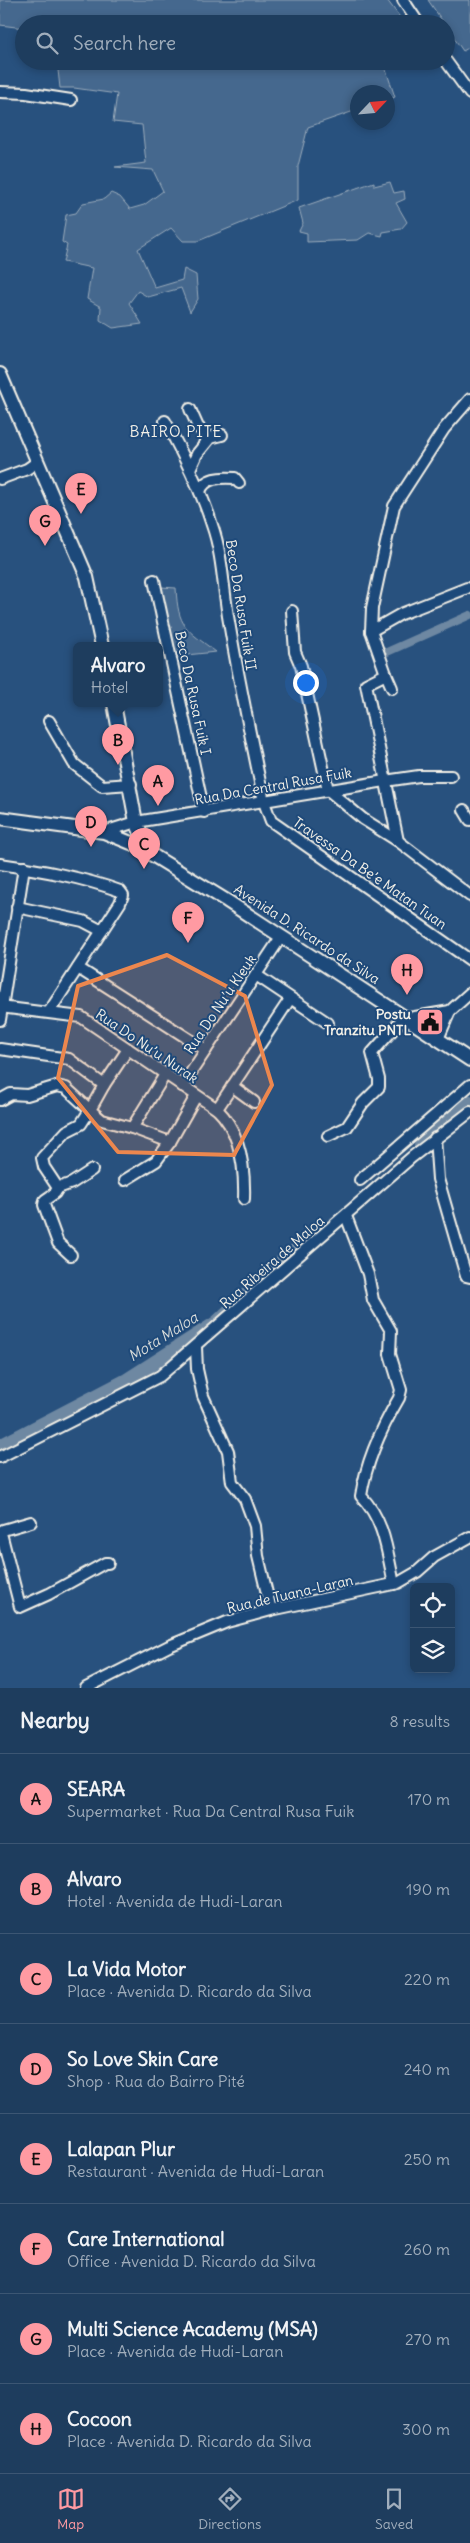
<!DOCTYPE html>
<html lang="en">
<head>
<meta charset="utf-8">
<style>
  :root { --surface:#1e3d5e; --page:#2b4867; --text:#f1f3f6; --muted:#a1aebc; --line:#3c5673; --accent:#ff9aa2 }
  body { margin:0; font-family:Delius,sans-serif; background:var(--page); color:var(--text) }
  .controls { position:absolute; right:15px; bottom:15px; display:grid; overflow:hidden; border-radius:8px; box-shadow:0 2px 8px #0003 }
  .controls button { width:45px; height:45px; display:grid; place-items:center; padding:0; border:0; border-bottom:1px solid var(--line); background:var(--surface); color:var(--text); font:25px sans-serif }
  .compass { position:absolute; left:350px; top:85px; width:45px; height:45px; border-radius:50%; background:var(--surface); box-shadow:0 2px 8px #0003; rotate:64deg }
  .you { position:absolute; left:305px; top:682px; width:18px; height:18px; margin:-12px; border:4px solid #fff; border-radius:50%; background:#1a73e8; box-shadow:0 0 0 8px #1a73e833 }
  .badge { display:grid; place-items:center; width:32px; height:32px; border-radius:50%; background:var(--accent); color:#111; font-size:16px; font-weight:700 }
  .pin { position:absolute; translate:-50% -41px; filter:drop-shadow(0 1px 2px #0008) }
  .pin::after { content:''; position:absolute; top:26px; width:18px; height:15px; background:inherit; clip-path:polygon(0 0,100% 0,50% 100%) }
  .popup { position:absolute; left:73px; top:642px; width:90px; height:65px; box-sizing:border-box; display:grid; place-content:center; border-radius:8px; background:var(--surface); filter:drop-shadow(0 1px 4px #0005); font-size:16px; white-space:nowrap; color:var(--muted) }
  .popup b { font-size:19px; color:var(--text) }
  .popup::after { content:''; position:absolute; left:50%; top:100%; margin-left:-10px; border:10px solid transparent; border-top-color:var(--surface) }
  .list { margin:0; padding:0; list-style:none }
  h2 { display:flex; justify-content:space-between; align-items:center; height:65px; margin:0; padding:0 20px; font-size:21px }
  h2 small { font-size:16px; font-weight:400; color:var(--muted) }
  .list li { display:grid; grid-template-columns:32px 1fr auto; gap:15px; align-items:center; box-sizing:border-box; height:90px; padding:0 20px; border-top:1px solid var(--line) }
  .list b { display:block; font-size:19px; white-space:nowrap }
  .list p { margin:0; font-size:16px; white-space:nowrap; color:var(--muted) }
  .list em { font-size:16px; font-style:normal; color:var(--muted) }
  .icon { flex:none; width:28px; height:28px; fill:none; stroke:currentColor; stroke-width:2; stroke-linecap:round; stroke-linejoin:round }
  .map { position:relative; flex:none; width:470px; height:1688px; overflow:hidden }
  .search { position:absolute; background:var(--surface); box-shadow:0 2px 8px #0003; left:15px; right:15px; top:15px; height:55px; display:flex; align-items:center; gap:12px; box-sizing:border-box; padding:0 18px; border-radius:28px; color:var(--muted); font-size:19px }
  .sheet { height:785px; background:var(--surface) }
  nav { display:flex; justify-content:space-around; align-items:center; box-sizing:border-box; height:70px; border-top:1px solid var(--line); background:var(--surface); font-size:14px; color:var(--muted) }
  nav a { display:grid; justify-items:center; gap:2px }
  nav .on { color:var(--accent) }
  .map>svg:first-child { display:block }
</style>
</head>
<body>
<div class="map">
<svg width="470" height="1688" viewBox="0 0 470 1688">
  <rect width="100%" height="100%" fill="#28517e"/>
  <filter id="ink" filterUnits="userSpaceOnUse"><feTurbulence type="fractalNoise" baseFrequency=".02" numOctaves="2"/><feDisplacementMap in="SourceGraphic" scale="10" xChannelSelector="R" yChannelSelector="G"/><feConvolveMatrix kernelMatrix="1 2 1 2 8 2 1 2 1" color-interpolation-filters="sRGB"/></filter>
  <g filter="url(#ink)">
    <!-- green -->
    <g fill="#45688e" stroke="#9cacbb">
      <polygon points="0,0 387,0 405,24 24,24 24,28 0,25"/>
      <polygon points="428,0 470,0 470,47 463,51"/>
      <polygon points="57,61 383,61 395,97 388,100 388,92 358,92 357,110 308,127 298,166 298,200 198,241 183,241 171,228 138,249 155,288 182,280 184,269 196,275 198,299 190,312 181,288 148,297 138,291 129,303 142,324 113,328 100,320 101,307 87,299 92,268 63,262 67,245 62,242 66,215 76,213 83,203 104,199 111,193 120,197 130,209 144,205 163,191 153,170 115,167 146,163 142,125 113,122 117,94 74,88 60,88"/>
      <polygon points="374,182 374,186 390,182 394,193 404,191 405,199 396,203 407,222 401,229 383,232 382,236 369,233 358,240 307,242 307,233 299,231 303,223 299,208"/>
      <path d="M161,587L176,588C178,628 186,629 216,652L176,656Z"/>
    </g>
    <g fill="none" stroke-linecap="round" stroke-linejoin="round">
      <!-- stream -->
      <g stroke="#a4b2be" stroke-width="2.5">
        <polyline points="448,1123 470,1104"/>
        <polyline points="1,1451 178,1354"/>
      </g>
      <!-- canal -->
      <polyline stroke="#6e88a2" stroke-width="8" points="387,652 470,615"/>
      <!-- river -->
      <g stroke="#6e88a2" stroke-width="14">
        <polyline points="421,1145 470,1102"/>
        <polyline points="0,1446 127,1380 216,1323 284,1259 324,1229"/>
      </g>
      <!-- minor casing -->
      <g stroke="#f4f1e8" stroke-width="14">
        <g id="minor">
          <polyline points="403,0 419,24"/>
          <polyline points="446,61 470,94"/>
          <polyline points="0,92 26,93 71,100"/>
          <polyline points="190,409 198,427 208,436 204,444"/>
          <path d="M165,421C183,454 201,489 212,525C223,556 223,590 229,622C239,682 252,742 264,802L271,821L470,960"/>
          <polyline points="190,469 197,454 210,438 222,435"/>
          <polyline points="0,479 27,469 37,462"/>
          <path d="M200,492C204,477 221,477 235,478L239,483"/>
          <polyline points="154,580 204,812"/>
          <polyline points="292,611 295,652 301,666 328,790 363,819 398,841 470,896"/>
          <polyline points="371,631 401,614 467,588"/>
          <polyline points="386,674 392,688"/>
          <polyline points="49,721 74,764 102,786 131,784"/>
          <polyline points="464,810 470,820"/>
          <polyline points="104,832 136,822 385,781 419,776 451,776"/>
          <polyline points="398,841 366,684 386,674 371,631 372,608 394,506 444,429 470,399"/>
          <path d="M0,864C41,870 81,877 120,891L123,895L120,903L49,1012"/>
          <polyline points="17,907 83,921 102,931"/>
          <polyline points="78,968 206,1050"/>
          <polyline points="256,975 328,1023"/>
          <path d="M0,1007L81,1017L217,1109C241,1132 245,1168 244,1199"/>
          <polyline points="409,1018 450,1011 470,993"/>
          <polyline points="0,1020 24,867"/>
          <polyline points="438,1039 450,1011"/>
          <polyline points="0,1049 69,1059 104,1085 128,1049"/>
          <polyline points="104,1085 90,1110 102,1120 132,1128 170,1142 196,1096"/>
          <polyline points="182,1086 281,937"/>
          <polyline points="232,1086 254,1102"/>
          <polyline points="0,1100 11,1094 27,1095 57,1086 66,1088 90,1110 81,1124 67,1131 42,1158 44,1167 58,1188 72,1183 92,1170"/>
          <polyline points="217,1109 290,999"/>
          <polyline points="132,1128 166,1073"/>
          <polyline points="328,1136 347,1127 363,1103 379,1087 379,1079 372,1053 405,1016"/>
          <polyline points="435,1138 438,1179 466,1276 470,1277"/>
          <polyline points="125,1180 156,1161 170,1142"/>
          <polyline points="360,1180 470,1085"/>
          <polyline points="58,1188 55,1193 45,1200 44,1205 58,1243 71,1255"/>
          <path d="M346,1216L368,1274L373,1300L391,1331L390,1354L401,1390L399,1398C382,1427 366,1462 361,1496C385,1521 387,1552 394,1584"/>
          <polyline points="196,1347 197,1369 203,1396 228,1451 232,1482 245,1499 255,1526 258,1556 271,1610"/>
          <polyline points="0,1457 160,1376 412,1157 470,1112"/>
          <polyline points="31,1522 3,1530 1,1533 20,1607 49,1594 105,1563 108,1563"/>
          <polyline points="86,1688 169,1646 227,1622 271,1610 398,1583 417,1572 434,1557 470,1537"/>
        </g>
      </g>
      <!-- major casing -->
      <g stroke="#f4f1e8" stroke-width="16">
        <g id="major">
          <polyline points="0,374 87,577 102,646"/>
          <polyline points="114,704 136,822 150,853"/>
          <polyline points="0,818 104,832 136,845 227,901 470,1060"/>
        </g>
      </g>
      <!-- minor -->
      <use href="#minor" stroke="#1f4a7a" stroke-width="10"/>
      <!-- major -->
      <use href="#major" stroke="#1f4a7a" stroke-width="12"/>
    </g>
  </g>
  <!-- marked area -->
  <path fill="#ec874e" fill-opacity="0.2" stroke="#ec874e" stroke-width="4" stroke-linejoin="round" d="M167,955L245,996L272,1085L234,1155L118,1152L58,1078L78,986Z"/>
  <!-- icons -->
  <defs>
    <g id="civic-square" transform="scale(1.4375)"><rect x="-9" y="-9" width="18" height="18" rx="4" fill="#ff9aa2" stroke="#1f4a7a"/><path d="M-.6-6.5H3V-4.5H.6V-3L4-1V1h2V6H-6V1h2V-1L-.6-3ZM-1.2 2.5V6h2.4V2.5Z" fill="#111"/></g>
  </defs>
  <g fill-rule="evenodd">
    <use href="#civic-square" x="430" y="1022"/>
  </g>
  <g text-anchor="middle" stroke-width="4" stroke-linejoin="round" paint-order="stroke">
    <!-- street labels -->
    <g font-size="14" fill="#f4f1e8" stroke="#1f4a7a">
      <text transform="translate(241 605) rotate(81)" y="5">Beco Da Rusa Fuik II</text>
      <text transform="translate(193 693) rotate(78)" y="5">Beco Da Rusa Fuik I</text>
      <text transform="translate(273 786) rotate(-10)" y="5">Rua Da Central Rusa Fuik</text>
      <text transform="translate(370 873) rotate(35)" y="5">Travessa Da Be’e Matan Tuan</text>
      <text transform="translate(307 934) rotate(33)" y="5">Avenida D. Ricardo da Silva</text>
      <text transform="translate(220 1004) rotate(-56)" y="5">Rua Do Nu’u Kleuk</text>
      <text transform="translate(147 1046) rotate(34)" y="5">Rua Do Nu’u Nurak</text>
      <text transform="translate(272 1262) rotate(-41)" y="5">Rua Ribeira de Maloa</text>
      <text transform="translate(290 1594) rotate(-13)" y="5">Rua de Tuana-Laran</text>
    </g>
    <!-- poi labels -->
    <g font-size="14" font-weight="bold" fill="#f4f1e8" stroke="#1f4a7a" text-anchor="end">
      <text x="411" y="1019">Postu<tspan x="411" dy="16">Tranzitu PNTL</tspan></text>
    </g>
    <!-- neighbourhood labels -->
    <g font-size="15" letter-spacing="1" fill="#f4f1e8" stroke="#1f4a7a">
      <text x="176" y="437">BAIRO PITE</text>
    </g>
    <!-- water labels -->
    <g font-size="15" font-style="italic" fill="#d9dcda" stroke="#1f4a7a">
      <text transform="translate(163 1337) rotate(-32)" y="5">Mota Maloa</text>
    </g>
  </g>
</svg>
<div class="controls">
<button><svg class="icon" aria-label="locate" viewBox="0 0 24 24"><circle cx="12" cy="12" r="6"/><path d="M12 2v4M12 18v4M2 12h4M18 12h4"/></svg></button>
<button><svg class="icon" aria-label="layers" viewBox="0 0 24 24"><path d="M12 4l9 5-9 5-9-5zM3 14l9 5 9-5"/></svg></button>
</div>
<svg class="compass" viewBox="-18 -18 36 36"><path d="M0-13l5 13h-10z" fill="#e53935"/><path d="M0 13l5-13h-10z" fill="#a1aebc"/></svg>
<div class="you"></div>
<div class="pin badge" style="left:158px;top:806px">A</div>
<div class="pin badge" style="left:118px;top:765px">B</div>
<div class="popup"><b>Alvaro</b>Hotel</div>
<div class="pin badge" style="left:144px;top:869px">C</div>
<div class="pin badge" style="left:91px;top:847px">D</div>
<div class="pin badge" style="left:81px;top:514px">E</div>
<div class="pin badge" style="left:188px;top:943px">F</div>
<div class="pin badge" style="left:45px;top:546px">G</div>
<div class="pin badge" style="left:407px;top:995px">H</div>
<div class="search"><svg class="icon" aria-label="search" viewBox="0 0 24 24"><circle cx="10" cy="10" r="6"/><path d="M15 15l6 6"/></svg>Search here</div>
</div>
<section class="sheet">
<h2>Nearby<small>8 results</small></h2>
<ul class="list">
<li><span class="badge">A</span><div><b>SEARA</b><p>Supermarket · Rua Da Central Rusa Fuik</p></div><em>170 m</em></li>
<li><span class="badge">B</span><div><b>Alvaro</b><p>Hotel · Avenida de Hudi-Laran</p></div><em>190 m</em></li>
<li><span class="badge">C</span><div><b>La Vida Motor</b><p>Place · Avenida D. Ricardo da Silva</p></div><em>220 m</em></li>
<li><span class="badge">D</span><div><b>So Love Skin Care</b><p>Shop · Rua do Bairro Pité</p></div><em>240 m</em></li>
<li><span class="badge">E</span><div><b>Lalapan Plur</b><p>Restaurant · Avenida de Hudi-Laran</p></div><em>250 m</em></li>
<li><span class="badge">F</span><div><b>Care International</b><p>Office · Avenida D. Ricardo da Silva</p></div><em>260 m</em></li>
<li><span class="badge">G</span><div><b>Multi Science Academy (MSA)</b><p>Place · Avenida de Hudi-Laran</p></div><em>270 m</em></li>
<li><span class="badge">H</span><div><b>Cocoon</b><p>Place · Avenida D. Ricardo da Silva</p></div><em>300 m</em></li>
</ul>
</section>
<nav>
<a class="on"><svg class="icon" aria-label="map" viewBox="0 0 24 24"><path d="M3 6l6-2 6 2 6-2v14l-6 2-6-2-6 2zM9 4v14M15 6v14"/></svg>Map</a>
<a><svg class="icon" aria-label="directions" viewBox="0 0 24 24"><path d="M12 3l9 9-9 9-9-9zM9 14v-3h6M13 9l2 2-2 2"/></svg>Directions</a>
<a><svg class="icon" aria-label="saved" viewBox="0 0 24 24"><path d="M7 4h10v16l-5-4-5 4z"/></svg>Saved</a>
</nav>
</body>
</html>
